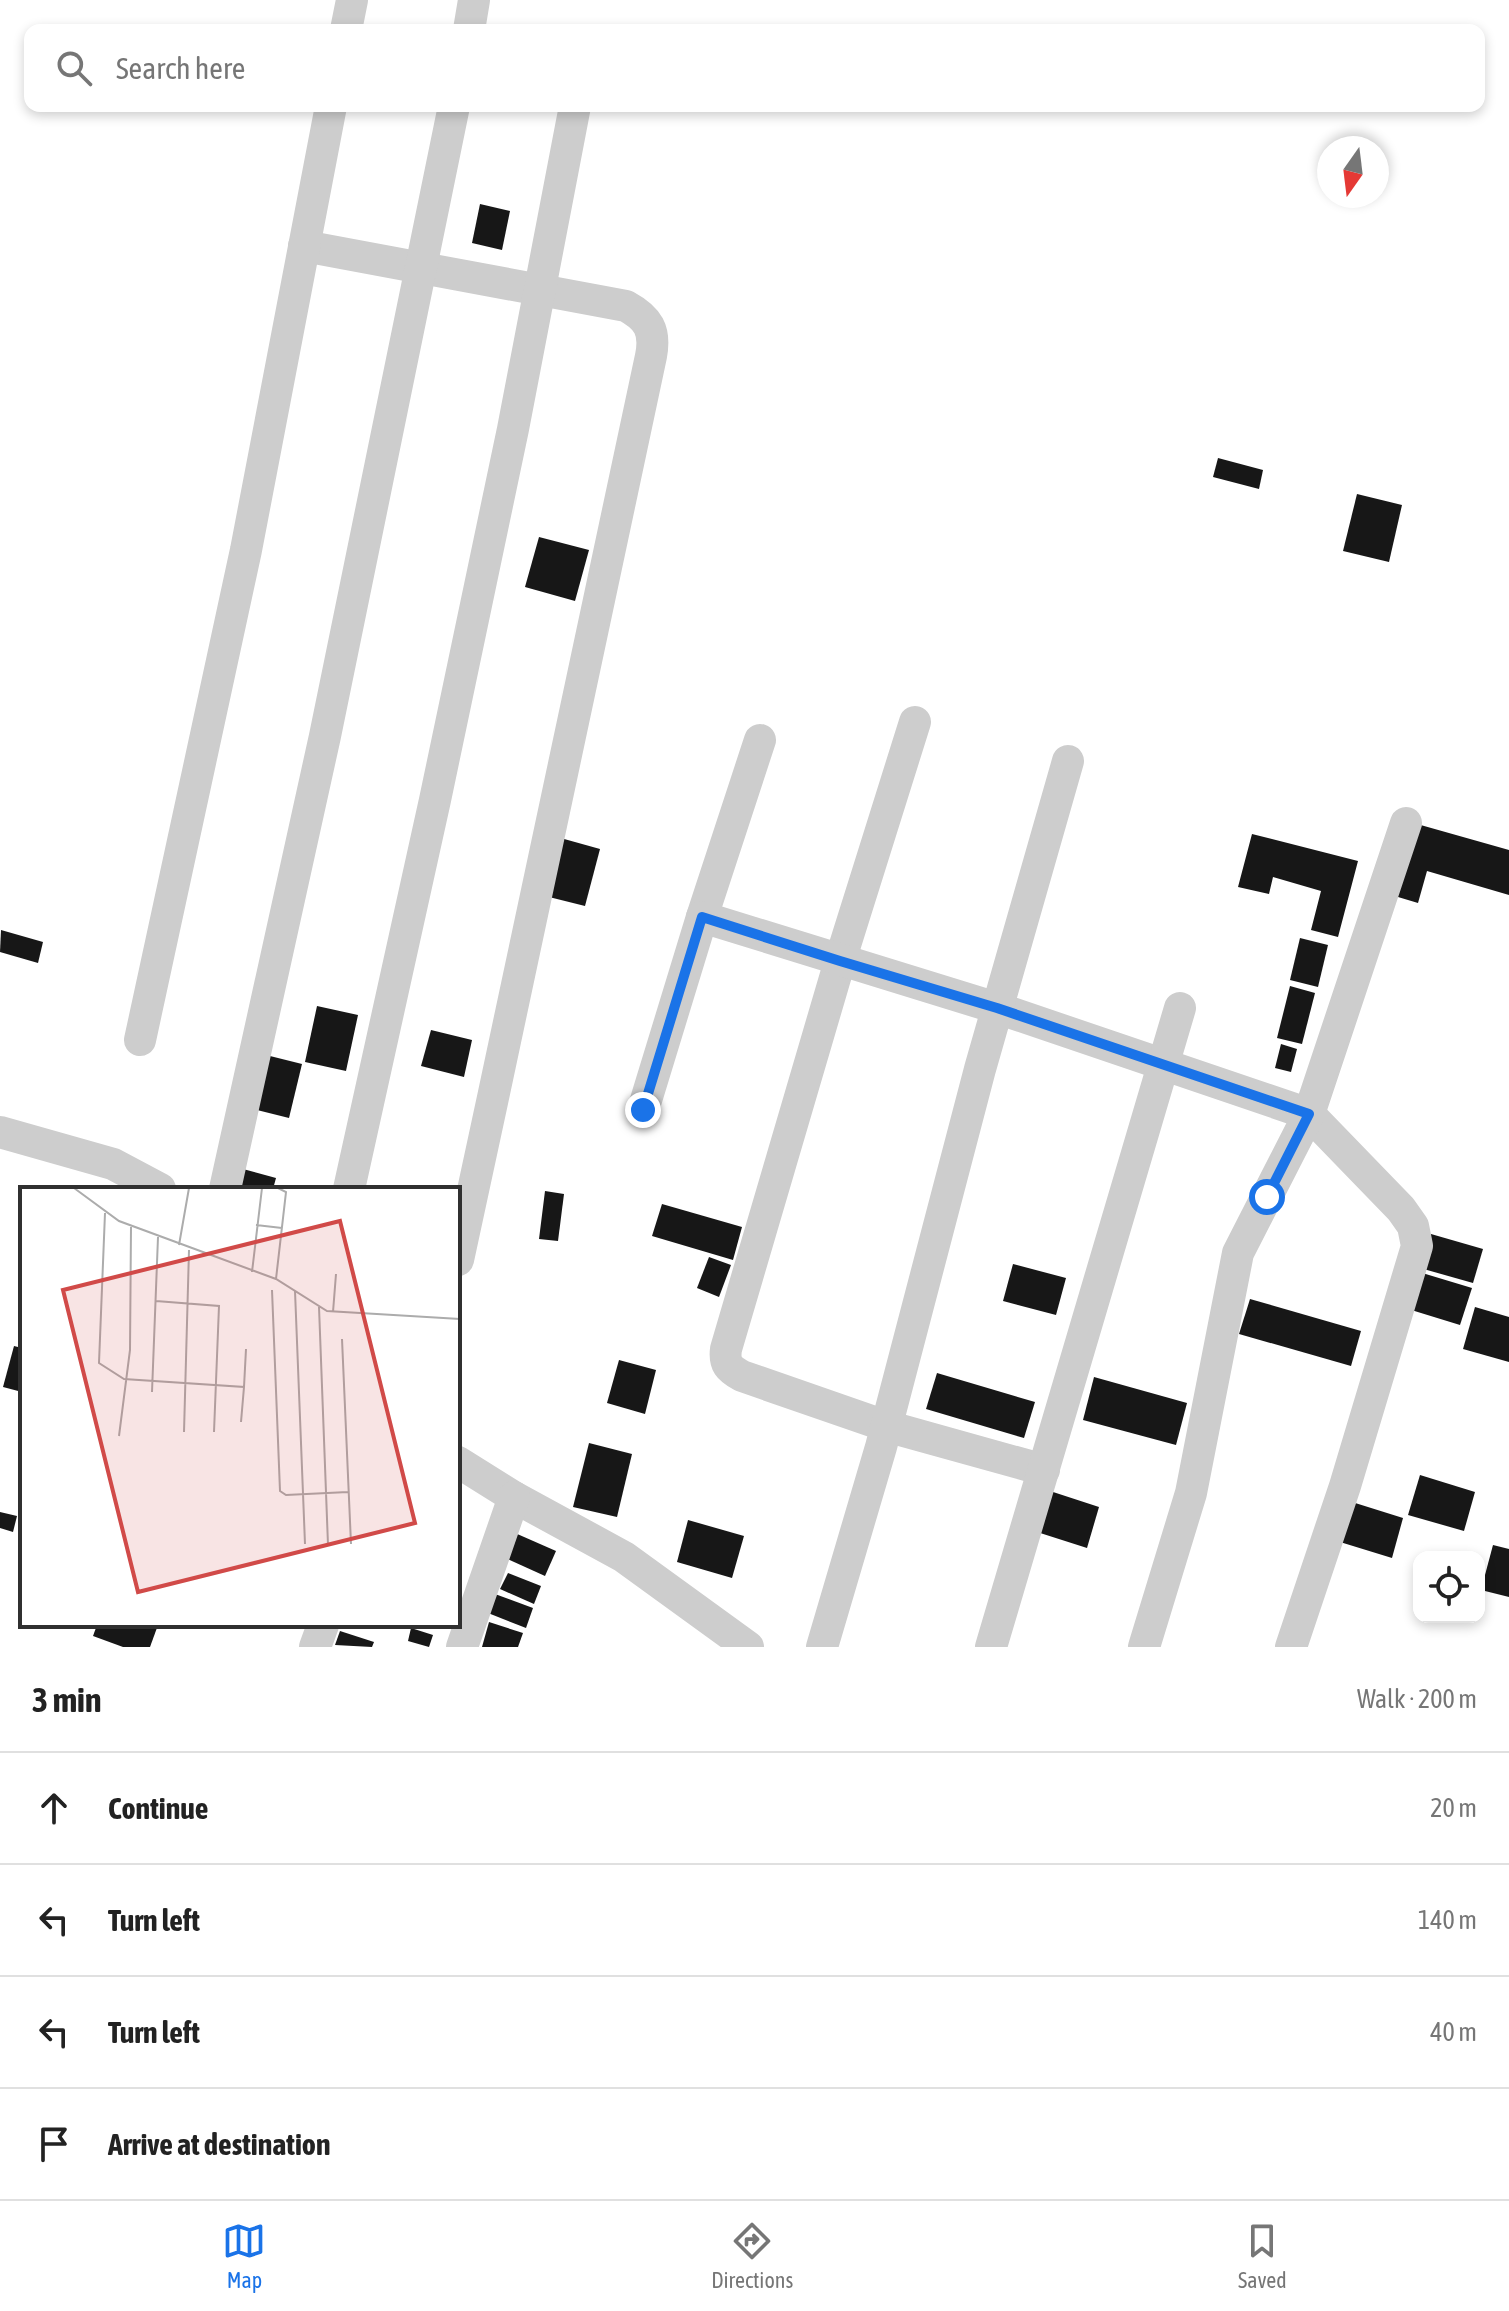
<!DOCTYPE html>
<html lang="en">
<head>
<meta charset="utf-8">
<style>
  :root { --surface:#fff; --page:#f2f2f2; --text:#222; --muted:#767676; --line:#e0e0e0; --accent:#1a73e8 }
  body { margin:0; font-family:"Asap Condensed",sans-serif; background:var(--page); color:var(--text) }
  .controls { position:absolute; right:24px; bottom:24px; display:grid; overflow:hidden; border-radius:16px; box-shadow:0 4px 12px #0003 }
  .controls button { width:72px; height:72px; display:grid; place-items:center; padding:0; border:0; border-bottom:2px solid var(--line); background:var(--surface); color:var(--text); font:40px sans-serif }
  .compass { position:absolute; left:1317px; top:136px; width:72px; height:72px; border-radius:50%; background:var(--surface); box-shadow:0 4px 12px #0003; rotate:194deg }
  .stop { position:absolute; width:24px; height:24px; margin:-18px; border:6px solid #1a73e8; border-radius:50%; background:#fff }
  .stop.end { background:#1a73e8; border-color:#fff; box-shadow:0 2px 8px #0008 }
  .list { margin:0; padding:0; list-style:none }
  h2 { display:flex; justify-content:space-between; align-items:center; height:104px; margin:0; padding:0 32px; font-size:34px }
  h2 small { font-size:26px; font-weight:400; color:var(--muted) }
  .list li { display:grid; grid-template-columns:52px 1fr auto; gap:24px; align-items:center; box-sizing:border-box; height:112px; padding:0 32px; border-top:2px solid var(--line) }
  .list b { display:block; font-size:30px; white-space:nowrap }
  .list em { font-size:26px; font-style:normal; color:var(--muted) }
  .icon { flex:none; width:44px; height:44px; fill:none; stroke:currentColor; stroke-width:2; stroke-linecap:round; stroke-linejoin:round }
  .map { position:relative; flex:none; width:1509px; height:1647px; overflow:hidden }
  .search { position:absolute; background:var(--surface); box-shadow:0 4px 12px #0003; left:24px; right:24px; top:24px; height:88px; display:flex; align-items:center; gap:20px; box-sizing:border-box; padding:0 28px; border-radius:16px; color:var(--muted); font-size:30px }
  .sheet { height:552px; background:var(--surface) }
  nav { display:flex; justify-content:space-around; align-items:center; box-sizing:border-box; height:112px; border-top:2px solid var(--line); background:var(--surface); font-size:22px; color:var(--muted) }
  nav a { display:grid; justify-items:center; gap:4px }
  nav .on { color:var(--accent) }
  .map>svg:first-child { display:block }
</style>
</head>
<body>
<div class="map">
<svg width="1509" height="1647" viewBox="0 0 1509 1647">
  <rect width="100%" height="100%" fill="#fff"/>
  <!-- building -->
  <g fill="#171717">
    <polygon points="480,204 510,211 502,250 472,243"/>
    <polygon points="1218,458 1263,470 1259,489 1213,477"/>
    <polygon points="1357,494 1402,505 1389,562 1343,551"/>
    <polygon points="539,537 589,550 575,601 525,587"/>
    <polygon points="1410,822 1509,850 1509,895 1427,871 1418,903 1388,894"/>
    <polygon points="1252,834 1358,861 1338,937 1311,930 1321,891 1273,877 1269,894 1238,887"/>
    <polygon points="557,837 600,849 585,906 541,895"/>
    <polygon points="1,930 43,942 38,963 0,952"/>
    <polygon points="1300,938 1328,945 1318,987 1290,980"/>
    <polygon points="1290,986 1315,993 1302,1044 1277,1038"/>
    <polygon points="317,1006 358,1015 346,1071 305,1062"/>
    <polygon points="431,1030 472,1040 464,1077 421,1066"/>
    <polygon points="1281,1044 1297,1049 1291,1072 1275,1068"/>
    <polygon points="262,1054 302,1064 289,1118 249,1108"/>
    <polygon points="232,1166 276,1178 273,1189 226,1189"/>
    <polygon points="545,1191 564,1194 558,1241 539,1239"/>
    <polygon points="662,1204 742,1227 733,1260 652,1236"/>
    <polygon points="1431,1234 1483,1249 1473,1283 1420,1268"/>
    <polygon points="709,1257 731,1265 719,1297 697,1288"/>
    <polygon points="1013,1264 1066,1278 1056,1315 1003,1301"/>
    <polygon points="1419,1272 1472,1288 1460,1325 1408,1309"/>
    <polygon points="1250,1299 1361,1331 1351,1366 1239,1334"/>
    <polygon points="1475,1307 1509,1317 1509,1362 1463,1349"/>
    <polygon points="14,1346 22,1348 22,1392 3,1387"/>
    <polygon points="619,1360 656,1370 645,1414 607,1403"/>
    <polygon points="937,1373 1035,1402 1024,1438 926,1409"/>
    <polygon points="1094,1377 1187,1403 1176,1445 1083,1420"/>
    <polygon points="589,1443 632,1454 617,1517 573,1507"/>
    <polygon points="1420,1475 1475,1492 1464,1531 1408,1515"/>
    <polygon points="1050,1491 1099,1507 1087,1548 1037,1532"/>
    <polygon points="1352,1502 1403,1518 1392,1558 1340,1542"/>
    <polygon points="0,1512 17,1516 13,1532 0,1528"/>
    <polygon points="688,1520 744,1536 732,1578 677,1562"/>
    <polygon points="515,1533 556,1551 545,1576 505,1558"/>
    <polygon points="1493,1545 1509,1549 1509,1597 1481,1590"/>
    <polygon points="508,1573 541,1586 534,1604 500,1589"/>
    <polygon points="495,1594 533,1608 526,1628 488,1613"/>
    <polygon points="489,1622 523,1633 518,1647 482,1647"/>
    <polygon points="97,1625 158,1625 150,1647 123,1647 93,1636"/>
    <polygon points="411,1628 433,1635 429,1647 408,1641"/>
    <polygon points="340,1631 374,1642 372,1647 335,1645"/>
  </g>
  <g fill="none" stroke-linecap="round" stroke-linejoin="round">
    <!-- minor -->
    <g stroke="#cdcdcd" stroke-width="32">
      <polyline points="346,30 352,0"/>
      <polyline points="469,30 474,0"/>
      <path d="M304,246L626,306C648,318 656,330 651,356C587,658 523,959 458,1260"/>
      <path d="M915,722L840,961L726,1349C724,1364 729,1369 742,1376L886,1426L1044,1470"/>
      <polyline points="760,740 702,917 997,1008 1309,1114 1401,1209 1413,1226 1417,1246 1345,1486 1291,1647"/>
      <polyline points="140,1040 246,550 331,106"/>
      <polyline points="643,1110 702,917"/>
      <polyline points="0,1132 113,1164 160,1189"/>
      <polyline points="225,1189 325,736 454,106"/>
      <polyline points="349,1189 435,800 513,429 575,106"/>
      <polyline points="458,1462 514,1497 624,1557 748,1647"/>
      <polyline points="315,1647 323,1625"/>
      <polyline points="462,1647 514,1497"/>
      <polyline points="822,1647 881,1447 980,1069 1068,761"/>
      <polyline points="991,1647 1180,1008"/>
      <polyline points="1144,1647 1191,1493 1238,1253 1309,1114 1406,823"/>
    </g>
  </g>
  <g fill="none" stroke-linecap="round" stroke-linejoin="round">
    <!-- route -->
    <polyline stroke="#1a73e8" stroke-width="10" points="643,1110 702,917 840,961 997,1008 1309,1114 1267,1197"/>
  </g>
  <!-- overview -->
  <g transform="translate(20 1187)">
    <rect width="440" height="440" fill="#fff"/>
    <path fill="none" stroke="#acacac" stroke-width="2" d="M54,1L99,34L256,92L307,124L440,132M85,26L79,176L104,192L224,200L221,235M236,38L262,41M159,58L169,1M232,85L242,1M256,92L266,5L258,1M252,103L260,304L266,308L328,305M275,104L285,357M136,114L199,119L194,245M299,120L308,358M313,125L316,87M322,152L331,357M224,200L226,162M132,205L138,50M164,245L169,63M99,249L110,163L111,40"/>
    <path fill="#d14a48" fill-opacity="0.15" stroke="#d14a48" stroke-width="4" d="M320,34L395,336L118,405L43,103Z"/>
    <rect width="440" height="440" fill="none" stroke="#303030" stroke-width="4"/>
  </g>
</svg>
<div class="controls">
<button><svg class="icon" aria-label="locate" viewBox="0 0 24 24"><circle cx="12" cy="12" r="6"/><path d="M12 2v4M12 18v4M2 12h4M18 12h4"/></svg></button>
</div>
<svg class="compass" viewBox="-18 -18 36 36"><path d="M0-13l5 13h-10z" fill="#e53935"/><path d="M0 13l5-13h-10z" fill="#767676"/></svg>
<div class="stop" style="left:1267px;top:1197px"></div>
<div class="stop end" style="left:643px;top:1110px"></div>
<div class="search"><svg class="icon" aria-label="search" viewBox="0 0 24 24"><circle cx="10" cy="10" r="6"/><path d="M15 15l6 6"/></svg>Search here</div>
</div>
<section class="sheet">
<h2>3 min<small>Walk · 200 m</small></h2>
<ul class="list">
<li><svg class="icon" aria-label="ahead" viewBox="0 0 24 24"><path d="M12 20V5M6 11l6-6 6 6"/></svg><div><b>Continue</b></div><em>20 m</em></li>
<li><svg class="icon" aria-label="left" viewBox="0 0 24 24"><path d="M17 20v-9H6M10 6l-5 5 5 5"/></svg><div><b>Turn left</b></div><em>140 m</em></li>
<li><svg class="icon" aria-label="left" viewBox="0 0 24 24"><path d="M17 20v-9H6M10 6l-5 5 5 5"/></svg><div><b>Turn left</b></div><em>40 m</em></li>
<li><svg class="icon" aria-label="arrive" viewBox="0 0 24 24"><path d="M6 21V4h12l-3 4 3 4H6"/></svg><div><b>Arrive at destination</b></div></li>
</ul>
</section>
<nav>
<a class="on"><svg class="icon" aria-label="map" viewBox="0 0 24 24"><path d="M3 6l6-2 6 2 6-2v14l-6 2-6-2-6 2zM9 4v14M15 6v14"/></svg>Map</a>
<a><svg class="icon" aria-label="directions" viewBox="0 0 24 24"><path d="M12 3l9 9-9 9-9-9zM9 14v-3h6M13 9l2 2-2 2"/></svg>Directions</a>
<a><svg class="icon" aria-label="saved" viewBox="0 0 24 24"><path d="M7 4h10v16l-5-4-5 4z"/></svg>Saved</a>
</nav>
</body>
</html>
